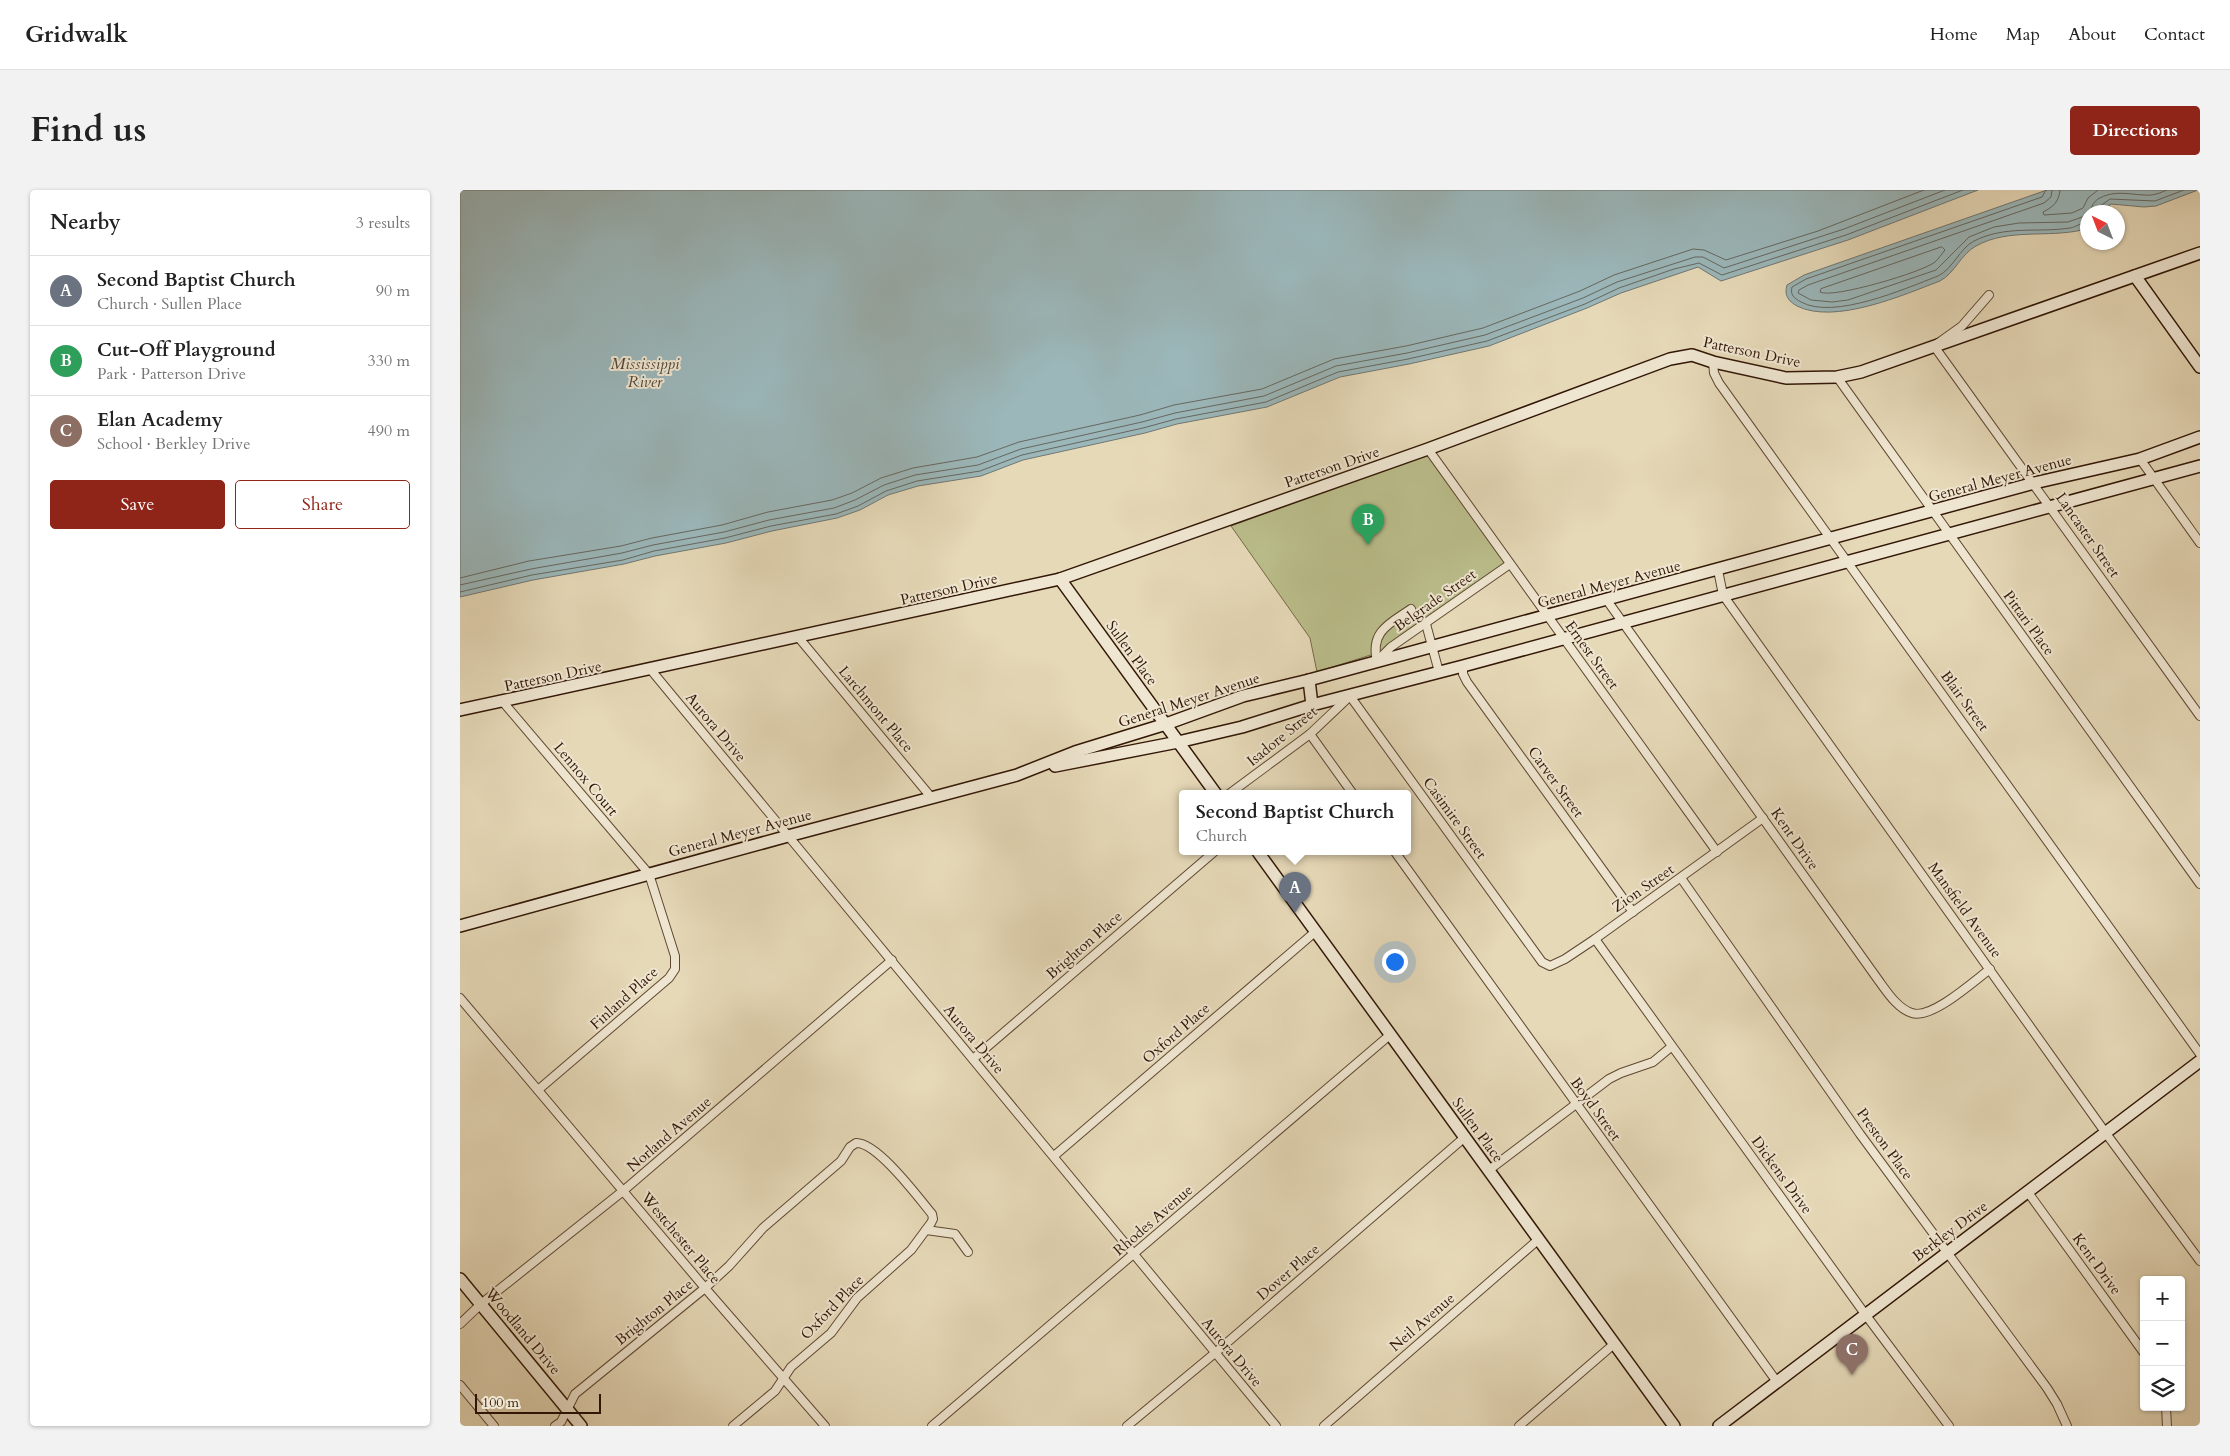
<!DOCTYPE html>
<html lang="en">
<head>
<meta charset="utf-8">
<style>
  :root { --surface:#fff; --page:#f2f2f2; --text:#222; --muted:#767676; --line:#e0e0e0; --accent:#8f2418 }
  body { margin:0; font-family:Cardo,serif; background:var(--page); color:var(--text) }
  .controls { position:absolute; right:15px; bottom:15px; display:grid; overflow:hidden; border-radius:5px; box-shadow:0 1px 4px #0004 }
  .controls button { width:45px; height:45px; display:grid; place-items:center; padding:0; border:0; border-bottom:1px solid var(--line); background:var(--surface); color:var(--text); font:25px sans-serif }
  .compass { position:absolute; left:1620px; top:15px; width:45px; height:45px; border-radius:50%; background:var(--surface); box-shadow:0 1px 4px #0004; rotate:318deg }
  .scale { position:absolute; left:15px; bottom:12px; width:126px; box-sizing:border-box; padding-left:5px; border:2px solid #321706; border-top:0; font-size:14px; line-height:18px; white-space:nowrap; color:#321706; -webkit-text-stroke:4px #efe6d1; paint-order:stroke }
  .you { position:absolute; left:934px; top:771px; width:18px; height:18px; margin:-12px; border:4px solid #fff; border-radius:50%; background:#1a73e8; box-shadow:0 0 0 8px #1a73e833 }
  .badge { display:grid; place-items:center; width:32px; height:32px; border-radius:50%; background:var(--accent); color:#fff; font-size:16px; font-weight:700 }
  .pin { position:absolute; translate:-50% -41px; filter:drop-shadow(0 1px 2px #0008) }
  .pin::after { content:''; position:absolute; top:26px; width:18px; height:15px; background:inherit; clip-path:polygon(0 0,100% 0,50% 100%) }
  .popup { position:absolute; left:719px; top:600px; width:232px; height:65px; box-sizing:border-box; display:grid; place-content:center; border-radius:5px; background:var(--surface); filter:drop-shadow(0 1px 4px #0005); font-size:16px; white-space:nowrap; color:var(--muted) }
  .popup b { font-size:19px; color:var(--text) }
  .popup::after { content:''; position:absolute; left:50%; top:100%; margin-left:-10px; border:10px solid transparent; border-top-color:var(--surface) }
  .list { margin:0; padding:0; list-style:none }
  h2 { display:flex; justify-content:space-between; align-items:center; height:65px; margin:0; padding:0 20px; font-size:21px }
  h2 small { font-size:16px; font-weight:400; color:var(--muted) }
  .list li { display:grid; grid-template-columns:32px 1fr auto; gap:15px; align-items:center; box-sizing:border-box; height:70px; padding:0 20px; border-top:1px solid var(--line) }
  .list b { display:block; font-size:19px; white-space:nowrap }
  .list p { margin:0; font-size:16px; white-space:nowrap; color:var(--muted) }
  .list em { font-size:16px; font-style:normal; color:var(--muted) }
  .actions { display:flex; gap:10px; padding:15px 20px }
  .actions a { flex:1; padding:11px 0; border:1px solid var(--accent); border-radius:5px; text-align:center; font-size:18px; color:var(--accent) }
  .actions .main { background:var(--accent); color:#fff }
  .icon { flex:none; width:28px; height:28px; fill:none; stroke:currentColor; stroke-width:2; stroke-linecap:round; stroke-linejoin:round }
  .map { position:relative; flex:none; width:1740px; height:1236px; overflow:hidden; border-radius:5px }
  header { display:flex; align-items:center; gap:30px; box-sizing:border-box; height:70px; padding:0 25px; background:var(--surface); border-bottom:1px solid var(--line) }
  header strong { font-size:24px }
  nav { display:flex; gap:28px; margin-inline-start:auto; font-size:18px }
  .intro { display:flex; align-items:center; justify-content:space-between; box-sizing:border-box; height:120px; padding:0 30px }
  h1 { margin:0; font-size:35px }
  .button { padding:12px 22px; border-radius:5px; background:var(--accent); color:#fff; font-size:18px; font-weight:700 }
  main { display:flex; gap:30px; padding:0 30px }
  aside { flex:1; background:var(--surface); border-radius:5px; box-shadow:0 1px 4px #0004 }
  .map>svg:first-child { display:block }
</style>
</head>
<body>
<header>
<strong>Gridwalk</strong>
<nav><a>Home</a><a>Map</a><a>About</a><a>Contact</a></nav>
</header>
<div class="intro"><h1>Find us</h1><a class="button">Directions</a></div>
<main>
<aside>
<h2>Nearby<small>3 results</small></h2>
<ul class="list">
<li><span class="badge" style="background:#6b7280">A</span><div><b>Second Baptist Church</b><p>Church · Sullen Place</p></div><em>90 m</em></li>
<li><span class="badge" style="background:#2e9e5b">B</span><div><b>Cut-Off Playground</b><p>Park · Patterson Drive</p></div><em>330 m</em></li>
<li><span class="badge" style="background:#8d6e63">C</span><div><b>Elan Academy</b><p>School · Berkley Drive</p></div><em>490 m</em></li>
</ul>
<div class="actions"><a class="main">Save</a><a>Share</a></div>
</aside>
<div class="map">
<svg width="1740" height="1236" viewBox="0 0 1740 1236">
  <rect width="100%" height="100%" fill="#e6d9b8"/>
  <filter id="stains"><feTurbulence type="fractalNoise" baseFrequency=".004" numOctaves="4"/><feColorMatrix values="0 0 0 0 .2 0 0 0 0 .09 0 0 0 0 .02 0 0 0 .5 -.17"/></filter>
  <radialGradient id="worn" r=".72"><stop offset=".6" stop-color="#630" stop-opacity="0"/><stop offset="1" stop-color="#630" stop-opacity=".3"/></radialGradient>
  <!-- green -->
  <polygon fill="#babe8b" stroke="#766a48" points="968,264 1046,373 920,462 857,482 850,448 771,336"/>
  <!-- water -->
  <g fill="#9bb7ba" stroke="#717772">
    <polygon points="0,0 1518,0 1388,50 1261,91 1238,77 1161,103 1127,118 1029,156 949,174 880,187 807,217 717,234 685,243 563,270 521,286 458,296 428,305 400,320 377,328 312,341 266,353 195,366 164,374 73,390 0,407"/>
    <path d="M1587,0H1738L1696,16L1684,17L1651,14L1640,22H1628L1627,34L1622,40C1587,48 1548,38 1516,56C1501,64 1495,83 1480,91C1443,105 1375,135 1337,116C1328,111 1324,105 1327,95L1344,85Z"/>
  </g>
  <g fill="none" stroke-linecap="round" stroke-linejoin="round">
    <!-- shore -->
    <g stroke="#666760" stroke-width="1">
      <path d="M1586,0L1582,7L1346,89L1332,97C1330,105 1334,108 1341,112C1374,130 1444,99 1478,86C1493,79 1499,59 1514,51C1546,35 1577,43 1610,38C1617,37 1621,32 1628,32"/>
      <polyline points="1592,0 1591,7 1584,13 1348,95 1339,100 1338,103 1351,110 1372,112 1388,110 1476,80 1509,47 1534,37 1559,33 1608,32 1628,25"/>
      <path d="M1600,0C1599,12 1593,17 1583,22L1584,25L1612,23L1623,18L1628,8L1638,0"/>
      <path d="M1631,22C1631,16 1633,13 1638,9C1653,0 1667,4 1684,5C1693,6 1700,3 1707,0"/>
      <polyline points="1637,22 1639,17 1650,9 1695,11 1724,0"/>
      <path d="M1482,57L1485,60C1482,64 1478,69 1475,72C1463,82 1372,109 1360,102L1361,99Z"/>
      <polyline points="0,388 69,371 161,356 192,348 262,335 308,322 372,310 392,303 421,288 453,278 517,267 559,252 680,225 714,215 802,199 874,169 946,156 1023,138 1120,101 1154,85 1233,59 1244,60 1266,70 1358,41 1464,0"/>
      <polyline points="0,395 71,379 162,363 193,355 264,342 309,330 374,318 395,310 424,295 455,285 518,275 561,259 682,232 715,223 804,206 876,176 947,163 1025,145 1123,108 1157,92 1235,67 1243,67 1264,78 1384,39 1485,0"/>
      <polyline points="0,402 72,385 163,370 194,361 265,348 311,336 376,324 398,316 426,301 457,291 520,281 562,265 683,238 716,229 806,212 878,182 948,169 1027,151 1125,114 1159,98 1214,79 1239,73 1262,85 1386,45 1503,0"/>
    </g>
    <!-- street casing -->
    <g stroke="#5f4832" stroke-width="10">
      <g id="street">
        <polyline points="1529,105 1502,136 1474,156 1740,526"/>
        <polyline points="1253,172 1254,183 1259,193 1740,864"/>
        <polyline points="1377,187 1740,694"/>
        <polyline points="968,259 1257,662"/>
        <polyline points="1680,269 1740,353"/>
        <polyline points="1258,380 1263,405 1645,942 1740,1071"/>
        <path d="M1146,409L1419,791C1427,802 1438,819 1452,823C1471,830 1514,791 1530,779"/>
        <polyline points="966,434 979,482"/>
        <polyline points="339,448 471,607"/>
        <polyline points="918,470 931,457 1050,374"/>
        <path d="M917,472C910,441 929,434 951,419"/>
        <polyline points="1003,476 1003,484 1007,492 1173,722"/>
        <polyline points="191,480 816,1236"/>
        <polyline points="43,512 189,684 215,766 215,779 209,788 78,900"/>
        <polyline points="850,544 893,604"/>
        <polyline points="769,604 850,544 890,506 1082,772 1090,776 1105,769 1135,749 1303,628"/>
        <polyline points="935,662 1317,1192"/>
        <polyline points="1221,688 1400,944 1587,1198 1597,1214 1607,1236"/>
        <polyline points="1135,749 1405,1124 1489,1236"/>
        <polyline points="0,808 245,1098 365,1236"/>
        <polyline points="513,869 754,662"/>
        <polyline points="594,966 855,742"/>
        <polyline points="1029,980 1149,889 1161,883 1193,872 1211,857"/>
        <polyline points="1567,1001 1684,1163"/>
        <polyline points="466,1040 495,1044 508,1062"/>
        <polyline points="0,1134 21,1114 163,1001 432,770"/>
        <polyline points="0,1195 34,1236"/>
        <polyline points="1706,1217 1707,1236"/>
        <path d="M95,1236L101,1232L115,1204L245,1098L269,1076L303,1038L381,971L390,957L396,953C417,952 458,1007 472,1024L473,1029L471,1033L451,1060L397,1108L371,1143L331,1177L315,1201L273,1236"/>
        <polyline points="472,1236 931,844"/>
        <polyline points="667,1236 755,1163 1005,947"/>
        <polyline points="864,1236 1079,1049"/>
        <polyline points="1059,1236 1154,1154"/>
      </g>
    </g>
    <!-- secondary casing -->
    <g stroke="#321706" stroke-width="14">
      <g id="secondary">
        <polyline points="1675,86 1740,177"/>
        <polyline points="600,389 756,604"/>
        <polyline points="849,490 852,515"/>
        <polyline points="0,520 600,389 968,259 1210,169 1232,165 1253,172 1326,188 1377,187 1401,182 1740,63"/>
        <polyline points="595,576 718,552 782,537 852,515 1003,476 1740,276"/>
        <polyline points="798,662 1214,1236"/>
        <polyline points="0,736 328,646 557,585 615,562 706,534 783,506 849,490 1574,293 1680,269 1740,247"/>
        <polyline points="0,1089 121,1236"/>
        <polyline points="1259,1236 1740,871"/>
      </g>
    </g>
    <!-- street -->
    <use href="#street" stroke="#efe6d1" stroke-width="8"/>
    <!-- secondary -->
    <use href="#secondary" stroke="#efe6d1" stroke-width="11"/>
  </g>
  <g text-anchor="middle" stroke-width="4" stroke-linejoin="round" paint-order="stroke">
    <!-- street labels -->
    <g font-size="15" fill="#321706" stroke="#efe6d1">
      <text transform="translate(1292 162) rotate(12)" y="5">Patterson Drive</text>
      <text transform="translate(872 277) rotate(-19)" y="5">Patterson Drive</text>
      <text transform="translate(1540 288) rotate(-15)" y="5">General Meyer Avenue</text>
      <text transform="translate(1628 345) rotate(55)" y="5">Lancaster Street</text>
      <text transform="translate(1149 394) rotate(-15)" y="5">General Meyer Avenue</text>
      <text transform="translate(489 399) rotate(-13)" y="5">Patterson Drive</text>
      <text transform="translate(975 410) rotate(-35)" y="5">Belgrade Street</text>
      <text transform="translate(1569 433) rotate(54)" y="5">Pittari Place</text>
      <text transform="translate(672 463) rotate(54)" y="5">Sullen Place</text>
      <text transform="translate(1132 465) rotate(54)" y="5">Ernest Street</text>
      <text transform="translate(93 486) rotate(-12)" y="5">Patterson Drive</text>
      <text transform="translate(729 510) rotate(-18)" y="5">General Meyer Avenue</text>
      <text transform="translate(1505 511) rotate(54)" y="5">Blair Street</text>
      <text transform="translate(416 519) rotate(50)" y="5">Larchmont Place</text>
      <text transform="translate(256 537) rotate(50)" y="5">Aurora Drive</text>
      <text transform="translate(822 546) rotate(-39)" y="5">Isadore Street</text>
      <text transform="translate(126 589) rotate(50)" y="5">Lennox Court</text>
      <text transform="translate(1096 592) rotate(54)" y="5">Carver Street</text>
      <text transform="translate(995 628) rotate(54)" y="5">Casimire Street</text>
      <text transform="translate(280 643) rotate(-15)" y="5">General Meyer Avenue</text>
      <text transform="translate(1335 649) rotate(55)" y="5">Kent Drive</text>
      <text transform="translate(1183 698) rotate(-35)" y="5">Zion Street</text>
      <text transform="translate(1505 720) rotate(54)" y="5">Mansfield Avenue</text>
      <text transform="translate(624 755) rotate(-41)" y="5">Brighton Place</text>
      <text transform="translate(164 808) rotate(-42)" y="5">Finland Place</text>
      <text transform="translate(716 843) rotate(-41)" y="5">Oxford Place</text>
      <text transform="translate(514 849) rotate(50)" y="5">Aurora Drive</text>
      <text transform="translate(1136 919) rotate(54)" y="5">Boyd Street</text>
      <text transform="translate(1018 940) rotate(54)" y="5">Sullen Place</text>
      <text transform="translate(209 944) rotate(-41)" y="5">Norland Avenue</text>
      <text transform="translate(1425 954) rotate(54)" y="5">Preston Place</text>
      <text transform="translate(1322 985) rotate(54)" y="5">Dickens Drive</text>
      <text transform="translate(693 1030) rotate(-41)" y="5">Rhodes Avenue</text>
      <text transform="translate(1490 1041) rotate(-37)" y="5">Berkley Drive</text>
      <text transform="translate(221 1048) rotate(50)" y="5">Westchester Place</text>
      <text transform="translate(1637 1074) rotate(54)" y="5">Kent Drive</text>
      <text transform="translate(828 1082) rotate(-41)" y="5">Dover Place</text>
      <text transform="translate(372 1117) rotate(-46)" y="5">Oxford Place</text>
      <text transform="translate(194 1122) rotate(-39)" y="5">Brighton Place</text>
      <text transform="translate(962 1132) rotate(-41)" y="5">Neil Avenue</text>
      <text transform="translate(63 1141) rotate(50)" y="5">Woodland Drive</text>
      <text transform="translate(772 1162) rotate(50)" y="5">Aurora Drive</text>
    </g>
    <!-- water labels -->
    <g font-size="16" font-style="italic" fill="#52473c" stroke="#efe6d1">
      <text x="185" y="179">Mississippi<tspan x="185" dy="18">River</tspan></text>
    </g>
  </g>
  <rect width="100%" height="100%" filter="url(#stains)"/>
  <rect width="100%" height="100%" fill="url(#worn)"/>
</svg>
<div class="controls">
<button>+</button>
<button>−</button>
<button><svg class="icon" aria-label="layers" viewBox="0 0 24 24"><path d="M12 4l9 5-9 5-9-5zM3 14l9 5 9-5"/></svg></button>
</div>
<svg class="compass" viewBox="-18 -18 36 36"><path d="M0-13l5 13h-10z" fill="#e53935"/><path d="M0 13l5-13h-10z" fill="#767676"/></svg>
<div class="scale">100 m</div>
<div class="you"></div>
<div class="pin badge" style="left:835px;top:723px;background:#6b7280">A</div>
<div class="popup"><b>Second Baptist Church</b>Church</div>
<div class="pin badge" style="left:908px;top:355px;background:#2e9e5b">B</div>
<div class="pin badge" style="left:1392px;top:1185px;background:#8d6e63">C</div>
</div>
</main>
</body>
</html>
